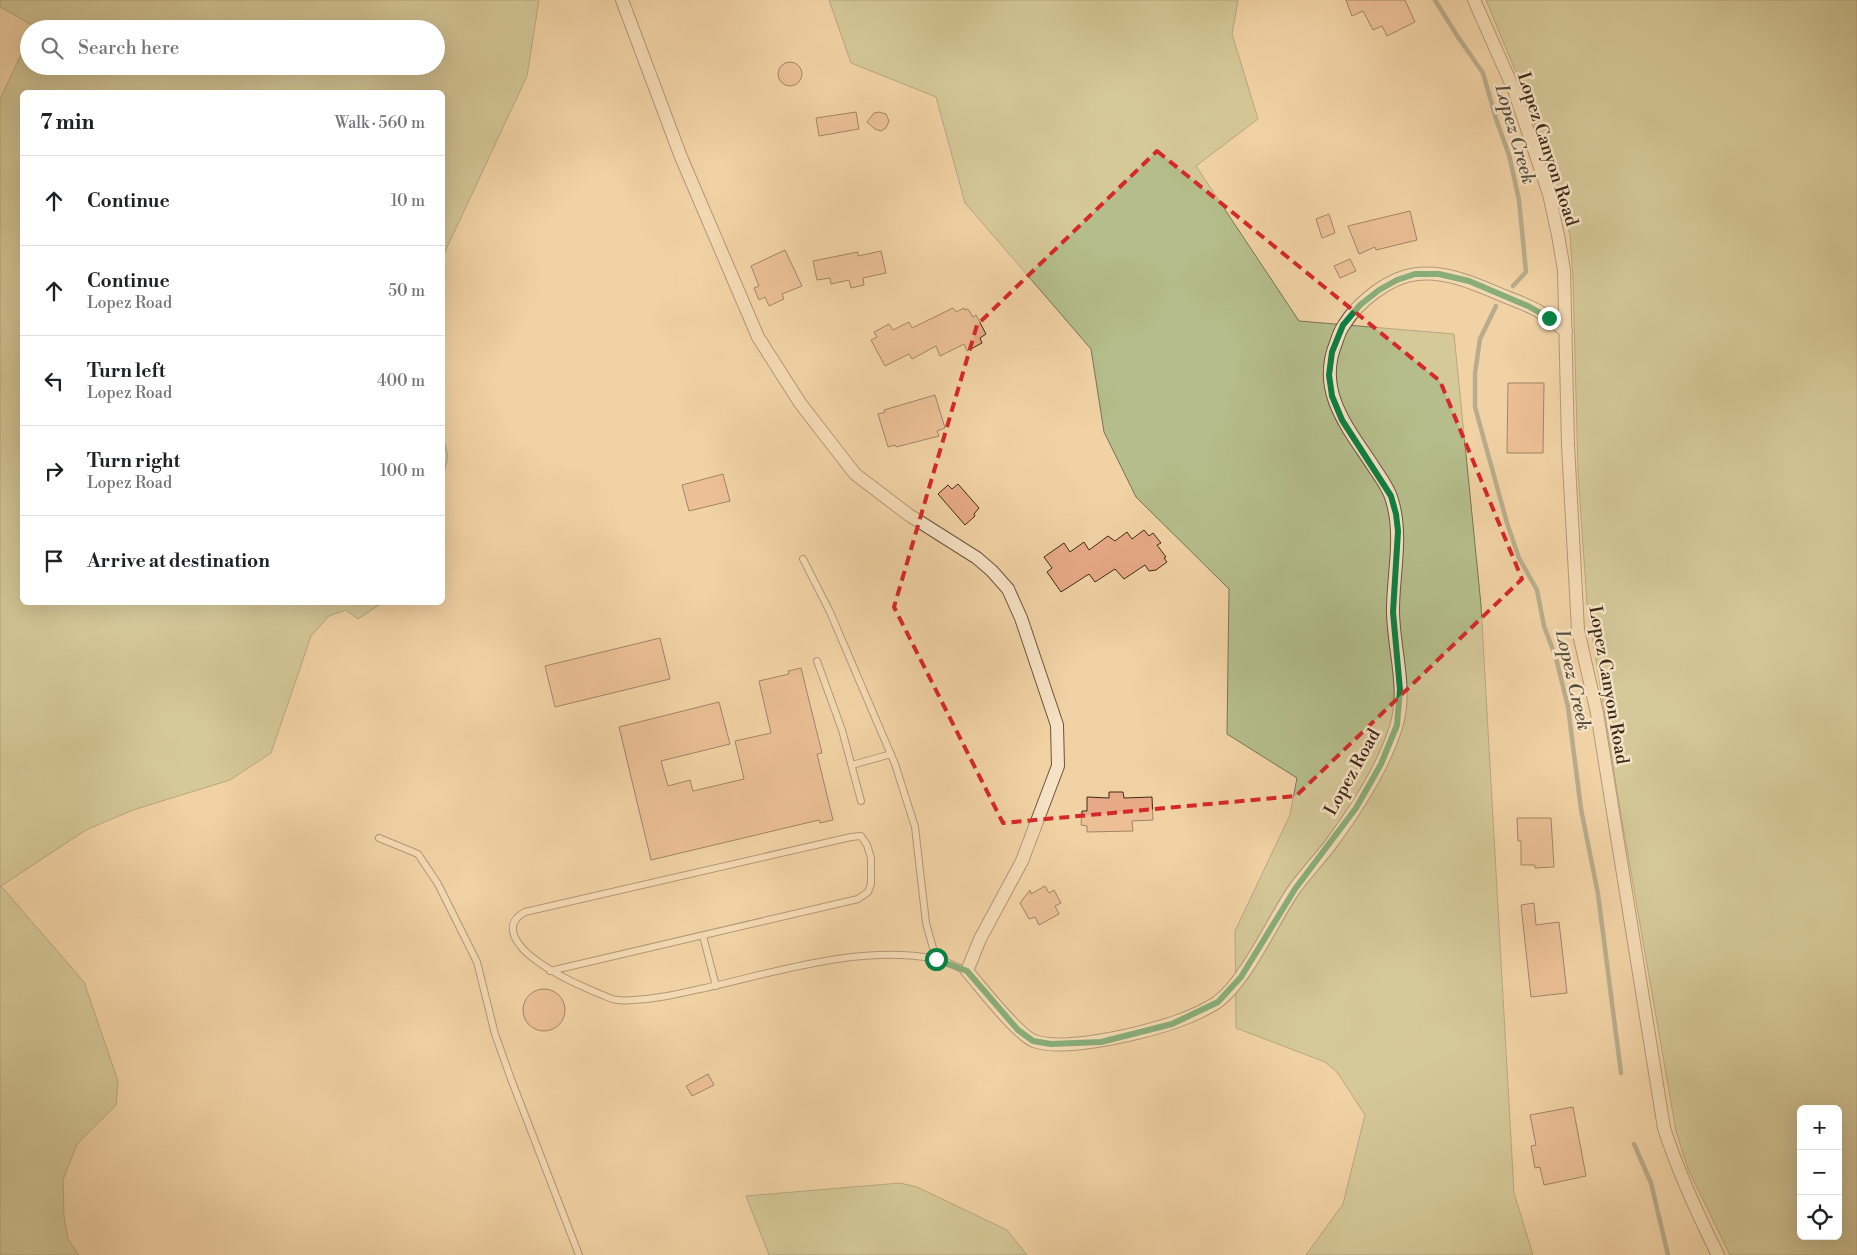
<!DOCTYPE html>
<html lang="en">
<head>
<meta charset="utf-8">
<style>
  :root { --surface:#fff; --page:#f6f6f6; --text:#202124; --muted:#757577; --line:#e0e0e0 }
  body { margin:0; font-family:"Libre Bodoni",serif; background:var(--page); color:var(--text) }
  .controls { position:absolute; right:15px; bottom:15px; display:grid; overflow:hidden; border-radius:8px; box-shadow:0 5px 20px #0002 }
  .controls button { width:45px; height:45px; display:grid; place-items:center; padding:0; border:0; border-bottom:1px solid var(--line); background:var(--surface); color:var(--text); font:25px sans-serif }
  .stop { position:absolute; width:15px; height:15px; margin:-11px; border:4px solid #0b8043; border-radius:50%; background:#fff }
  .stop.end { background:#0b8043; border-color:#fff; box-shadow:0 1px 5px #0008 }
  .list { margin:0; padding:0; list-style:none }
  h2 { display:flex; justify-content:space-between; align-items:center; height:65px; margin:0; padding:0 20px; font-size:21px }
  h2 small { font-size:16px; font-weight:400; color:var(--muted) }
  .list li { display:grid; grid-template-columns:32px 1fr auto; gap:15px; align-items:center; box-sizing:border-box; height:90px; padding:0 20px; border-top:1px solid var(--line) }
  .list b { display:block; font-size:19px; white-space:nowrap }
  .list p { margin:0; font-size:16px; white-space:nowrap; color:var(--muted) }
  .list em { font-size:16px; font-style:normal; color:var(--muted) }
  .icon { flex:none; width:28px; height:28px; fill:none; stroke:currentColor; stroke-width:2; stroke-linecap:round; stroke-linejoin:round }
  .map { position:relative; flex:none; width:1857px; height:1255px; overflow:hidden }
  .search { position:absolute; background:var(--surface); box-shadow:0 5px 20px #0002; left:20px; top:20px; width:425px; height:55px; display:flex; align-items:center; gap:12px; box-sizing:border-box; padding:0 18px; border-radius:28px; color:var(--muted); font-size:19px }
  .panel { position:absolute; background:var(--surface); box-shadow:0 5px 20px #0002; left:20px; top:90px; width:425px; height:515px; border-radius:8px }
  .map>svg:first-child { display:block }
</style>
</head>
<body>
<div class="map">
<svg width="1857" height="1255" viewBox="0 0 1857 1255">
  <rect width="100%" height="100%" fill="#f1d2a5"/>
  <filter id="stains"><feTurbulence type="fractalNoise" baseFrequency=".004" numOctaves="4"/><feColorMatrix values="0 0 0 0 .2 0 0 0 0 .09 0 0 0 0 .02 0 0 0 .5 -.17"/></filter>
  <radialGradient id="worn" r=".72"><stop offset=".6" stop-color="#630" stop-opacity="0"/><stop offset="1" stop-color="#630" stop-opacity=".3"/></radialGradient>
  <!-- green -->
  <g fill="#b4bd8b" stroke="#797452" fill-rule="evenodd">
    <polygon points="0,0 539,0 527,76 443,256 442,92 22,92 22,602 382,603 358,619 346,610 329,616 311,636 271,753 230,780 133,810 86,830 1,886 84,982 118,1081 116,1105 77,1144 63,1180 64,1216 68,1239 79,1255 0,1255 0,99 29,38 29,66 436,66 436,29 33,29 34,26 0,7"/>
    <polygon points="829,0 1238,0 1232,34 1258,119 1196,166 1299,321 1454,334 1481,605 1514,1193 1533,1255 1306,1255 1343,1204 1365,1115 1337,1072 1325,1062 1236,1028 1235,931 1290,815 1297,778 1227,734 1229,589 1136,497 1104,432 1091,349 965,203 936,97 851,63"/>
    <path d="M1486,0H1857V1255H1730L1688,1169L1676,1131L1620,809L1587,603L1578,472L1573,279L1570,235L1550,169L1518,77ZM1801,1109H1838V1236H1801Z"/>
    <polygon points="442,433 448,456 443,478 442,478"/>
    <polygon points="900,1183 917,1187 1007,1230 1027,1255 769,1255 746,1196"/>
  </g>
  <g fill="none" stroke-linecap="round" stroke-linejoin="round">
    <!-- stream -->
    <g stroke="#767f6d" stroke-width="4.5">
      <polyline points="1435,0 1458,37 1483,73 1496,119 1509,155 1519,200 1526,272 1513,286"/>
      <polyline points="1496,306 1480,339 1475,373 1475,407 1507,523 1519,558 1537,590 1544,626 1556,658 1568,707 1581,809 1598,894 1621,1073"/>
      <polyline points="1634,1144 1651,1183 1668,1255"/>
    </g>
  </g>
  <!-- building -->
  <g fill="#e7a986" stroke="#3e2a1a">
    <polygon points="1346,0 1405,0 1415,22 1387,36 1382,26 1373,30 1363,11 1352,16"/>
    <circle cx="790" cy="74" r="12"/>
    <polygon points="856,112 859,129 819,136 816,118"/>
    <polygon points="879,112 886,114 889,121 886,128 881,131 875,129 867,122 874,113"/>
    <polygon points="1410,211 1417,240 1376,250 1375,247 1359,254 1348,226"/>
    <polygon points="1329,214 1335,233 1322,238 1316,219"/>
    <polygon points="785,250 802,286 782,294 784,299 769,306 765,297 759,300 754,288 759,286 751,266"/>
    <polygon points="881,251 886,273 863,278 864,285 851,288 849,280 831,284 830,278 817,280 813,261 858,252 858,256"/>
    <polygon points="1350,259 1356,271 1340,278 1334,266"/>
    <polygon points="953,308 956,312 964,308 965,310 968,309 973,317 976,315 986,334 980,338 982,343 967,351 964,344 940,356 936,346 912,359 909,354 885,366 871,340 877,337 874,332 889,324 893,330 909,322 912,328"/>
    <polygon points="1508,383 1544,383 1543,453 1507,453"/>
    <polygon points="935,395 945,428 937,431 939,436 896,447 895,445 888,447 878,414 885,412 884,410"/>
    <polygon points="723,474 730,501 689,511 682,485"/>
    <polygon points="958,484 979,508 974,514 975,516 965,525 938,494 948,485 952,489"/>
    <polygon points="1144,530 1149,536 1153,533 1161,543 1157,545 1166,557 1164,558 1167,562 1156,570 1149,571 1145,565 1124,579 1115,569 1095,582 1089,574 1061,592 1047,572 1052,568 1044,557 1064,543 1070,552 1084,542 1089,550 1108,536 1115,541 1127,532 1132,539"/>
    <polygon points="660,638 670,679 555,707 545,666"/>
    <polygon points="801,668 822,753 817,754 833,820 820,823 819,820 651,860 619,727 719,702 730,744 661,761 668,786 690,780 693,791 744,779 735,741 771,733 759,681 789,674 788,671"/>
    <polygon points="1109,792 1123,792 1124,798 1152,797 1153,820 1132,821 1133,831 1087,832 1087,826 1081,825 1082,811 1087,811 1087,797 1109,798"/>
    <polygon points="1517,818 1551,818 1554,867 1535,868 1535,865 1521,865 1521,841 1518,841"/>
    <polygon points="1045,886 1049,893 1054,890 1061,903 1055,906 1059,914 1039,925 1035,917 1029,919 1020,903 1030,890 1031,894"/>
    <polygon points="1534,903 1536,925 1559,922 1567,993 1531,997 1521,905"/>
    <circle cx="544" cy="1010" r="21"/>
    <polygon points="708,1074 714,1085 692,1096 686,1086"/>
    <polygon points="1573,1107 1586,1176 1544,1185 1540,1167 1535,1168 1531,1146 1536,1145 1530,1115"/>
  </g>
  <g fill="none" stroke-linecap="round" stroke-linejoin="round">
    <!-- service casing -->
    <g stroke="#6b543d" stroke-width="8">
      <g id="service">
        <polyline points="803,559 830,612 895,764 915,827 926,923 936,959"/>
        <polyline points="817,661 842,730 861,801"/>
        <polyline points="852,765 891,754"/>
        <polyline points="379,838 418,854 438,884 477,962 495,1034 511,1079 579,1255"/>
        <polyline points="703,936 716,986"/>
        <path d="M550,971L858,899L868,892L871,884V858L867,845L861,836L851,837L525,912C499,926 520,949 537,961C556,975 578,985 600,994C606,996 612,1000 618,1000C623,1001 629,1000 633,1000C657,999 678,994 700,989C774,973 860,944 935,959C946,961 957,967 967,971"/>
      </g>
    </g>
    <!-- minor casing -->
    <g stroke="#6b543d" stroke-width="14">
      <g id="minor">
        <path d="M622,0L681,157L758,337L800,403L855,474L909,515L977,558L992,571L1008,589L1021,618L1057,725L1058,766L1022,861L980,939L967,971C981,987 1017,1034 1034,1041C1059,1050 1112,1039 1137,1033C1165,1026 1192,1018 1216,1003C1245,983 1272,922 1293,891C1304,875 1318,861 1330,845C1356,810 1383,769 1396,727C1408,689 1393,648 1393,610C1393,574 1403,536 1392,500C1389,488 1380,477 1373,466C1348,428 1316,391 1336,343C1338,337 1340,330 1344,325C1358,302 1389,277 1417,274C1448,271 1476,284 1504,296C1516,301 1529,305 1540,312C1549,318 1557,325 1566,331"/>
        <path d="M1474,0L1514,90L1549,194L1558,235L1564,270L1568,445L1578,630L1597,713L1664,1128C1678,1172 1697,1213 1718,1255"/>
      </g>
    </g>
    <!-- service -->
    <use href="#service" stroke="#f6e2c4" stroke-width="6"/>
    <!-- minor -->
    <use href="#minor" stroke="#f6e2c4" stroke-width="12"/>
  </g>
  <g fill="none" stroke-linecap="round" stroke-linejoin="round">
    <!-- route -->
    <polyline stroke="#0b8043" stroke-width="6" points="936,959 967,971 1018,1030 1033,1041 1051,1044 1101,1042 1172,1024 1218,1002 1241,977 1295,889 1356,808 1381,764 1397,725 1400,690 1393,612 1398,531 1396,514 1391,496 1342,420 1332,396 1329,375 1332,352 1343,325 1360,305 1379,290 1397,280 1415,274 1439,274 1469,281 1528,306 1549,318"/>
  </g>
  <!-- marked area -->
  <path d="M0 0H1857V1255H0ZM1157,151L1440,381L1522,579L1296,796L1003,823L894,607L977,325Z" fill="#f1d2a5" fill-opacity=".55" fill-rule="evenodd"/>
  <path fill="none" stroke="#d62828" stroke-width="4" stroke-dasharray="10 6" stroke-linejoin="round" d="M1157,151L1440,381L1522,579L1296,796L1003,823L894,607L977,325Z"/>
  <g text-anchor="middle" stroke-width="5" stroke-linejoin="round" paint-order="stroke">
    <!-- street labels -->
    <g font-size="18" fill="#3e2a1a" stroke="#f6e2c4">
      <text transform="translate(1548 149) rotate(72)" y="6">Lopez Canyon Road</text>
      <text transform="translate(1609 685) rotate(80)" y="6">Lopez Canyon Road</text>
      <text transform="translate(1352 772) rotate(-61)" y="6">Lopez Road</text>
    </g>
    <!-- water labels -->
    <g font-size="19" font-style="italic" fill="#554e3c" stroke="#f6e2c4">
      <text transform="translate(1516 134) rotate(74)" y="7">Lopez Creek</text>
      <text transform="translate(1574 680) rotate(77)" y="7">Lopez Creek</text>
    </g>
  </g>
  <rect width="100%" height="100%" filter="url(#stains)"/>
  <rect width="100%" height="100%" fill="url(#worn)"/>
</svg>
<div class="controls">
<button>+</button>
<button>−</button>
<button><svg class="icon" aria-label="locate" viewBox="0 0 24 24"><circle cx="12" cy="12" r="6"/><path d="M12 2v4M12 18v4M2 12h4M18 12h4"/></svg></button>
</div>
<div class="stop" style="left:936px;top:959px"></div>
<div class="stop end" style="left:1549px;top:318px"></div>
<div class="search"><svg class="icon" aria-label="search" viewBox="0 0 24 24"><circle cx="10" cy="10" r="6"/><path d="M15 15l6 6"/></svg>Search here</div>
<section class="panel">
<h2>7 min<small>Walk · 560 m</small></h2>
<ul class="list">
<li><svg class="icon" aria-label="ahead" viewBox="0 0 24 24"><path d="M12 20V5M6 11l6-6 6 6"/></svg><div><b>Continue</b></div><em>10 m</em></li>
<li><svg class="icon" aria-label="ahead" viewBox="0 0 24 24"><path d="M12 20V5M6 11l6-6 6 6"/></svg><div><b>Continue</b><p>Lopez Road</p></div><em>50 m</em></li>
<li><svg class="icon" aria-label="left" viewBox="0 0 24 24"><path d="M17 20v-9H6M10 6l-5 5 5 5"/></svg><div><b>Turn left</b><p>Lopez Road</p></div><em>400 m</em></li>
<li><svg class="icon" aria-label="right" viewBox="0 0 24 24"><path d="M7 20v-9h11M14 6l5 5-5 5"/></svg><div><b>Turn right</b><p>Lopez Road</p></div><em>100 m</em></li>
<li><svg class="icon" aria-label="arrive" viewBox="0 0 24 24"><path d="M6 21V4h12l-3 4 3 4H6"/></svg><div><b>Arrive at destination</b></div></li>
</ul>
</section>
</div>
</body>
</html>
